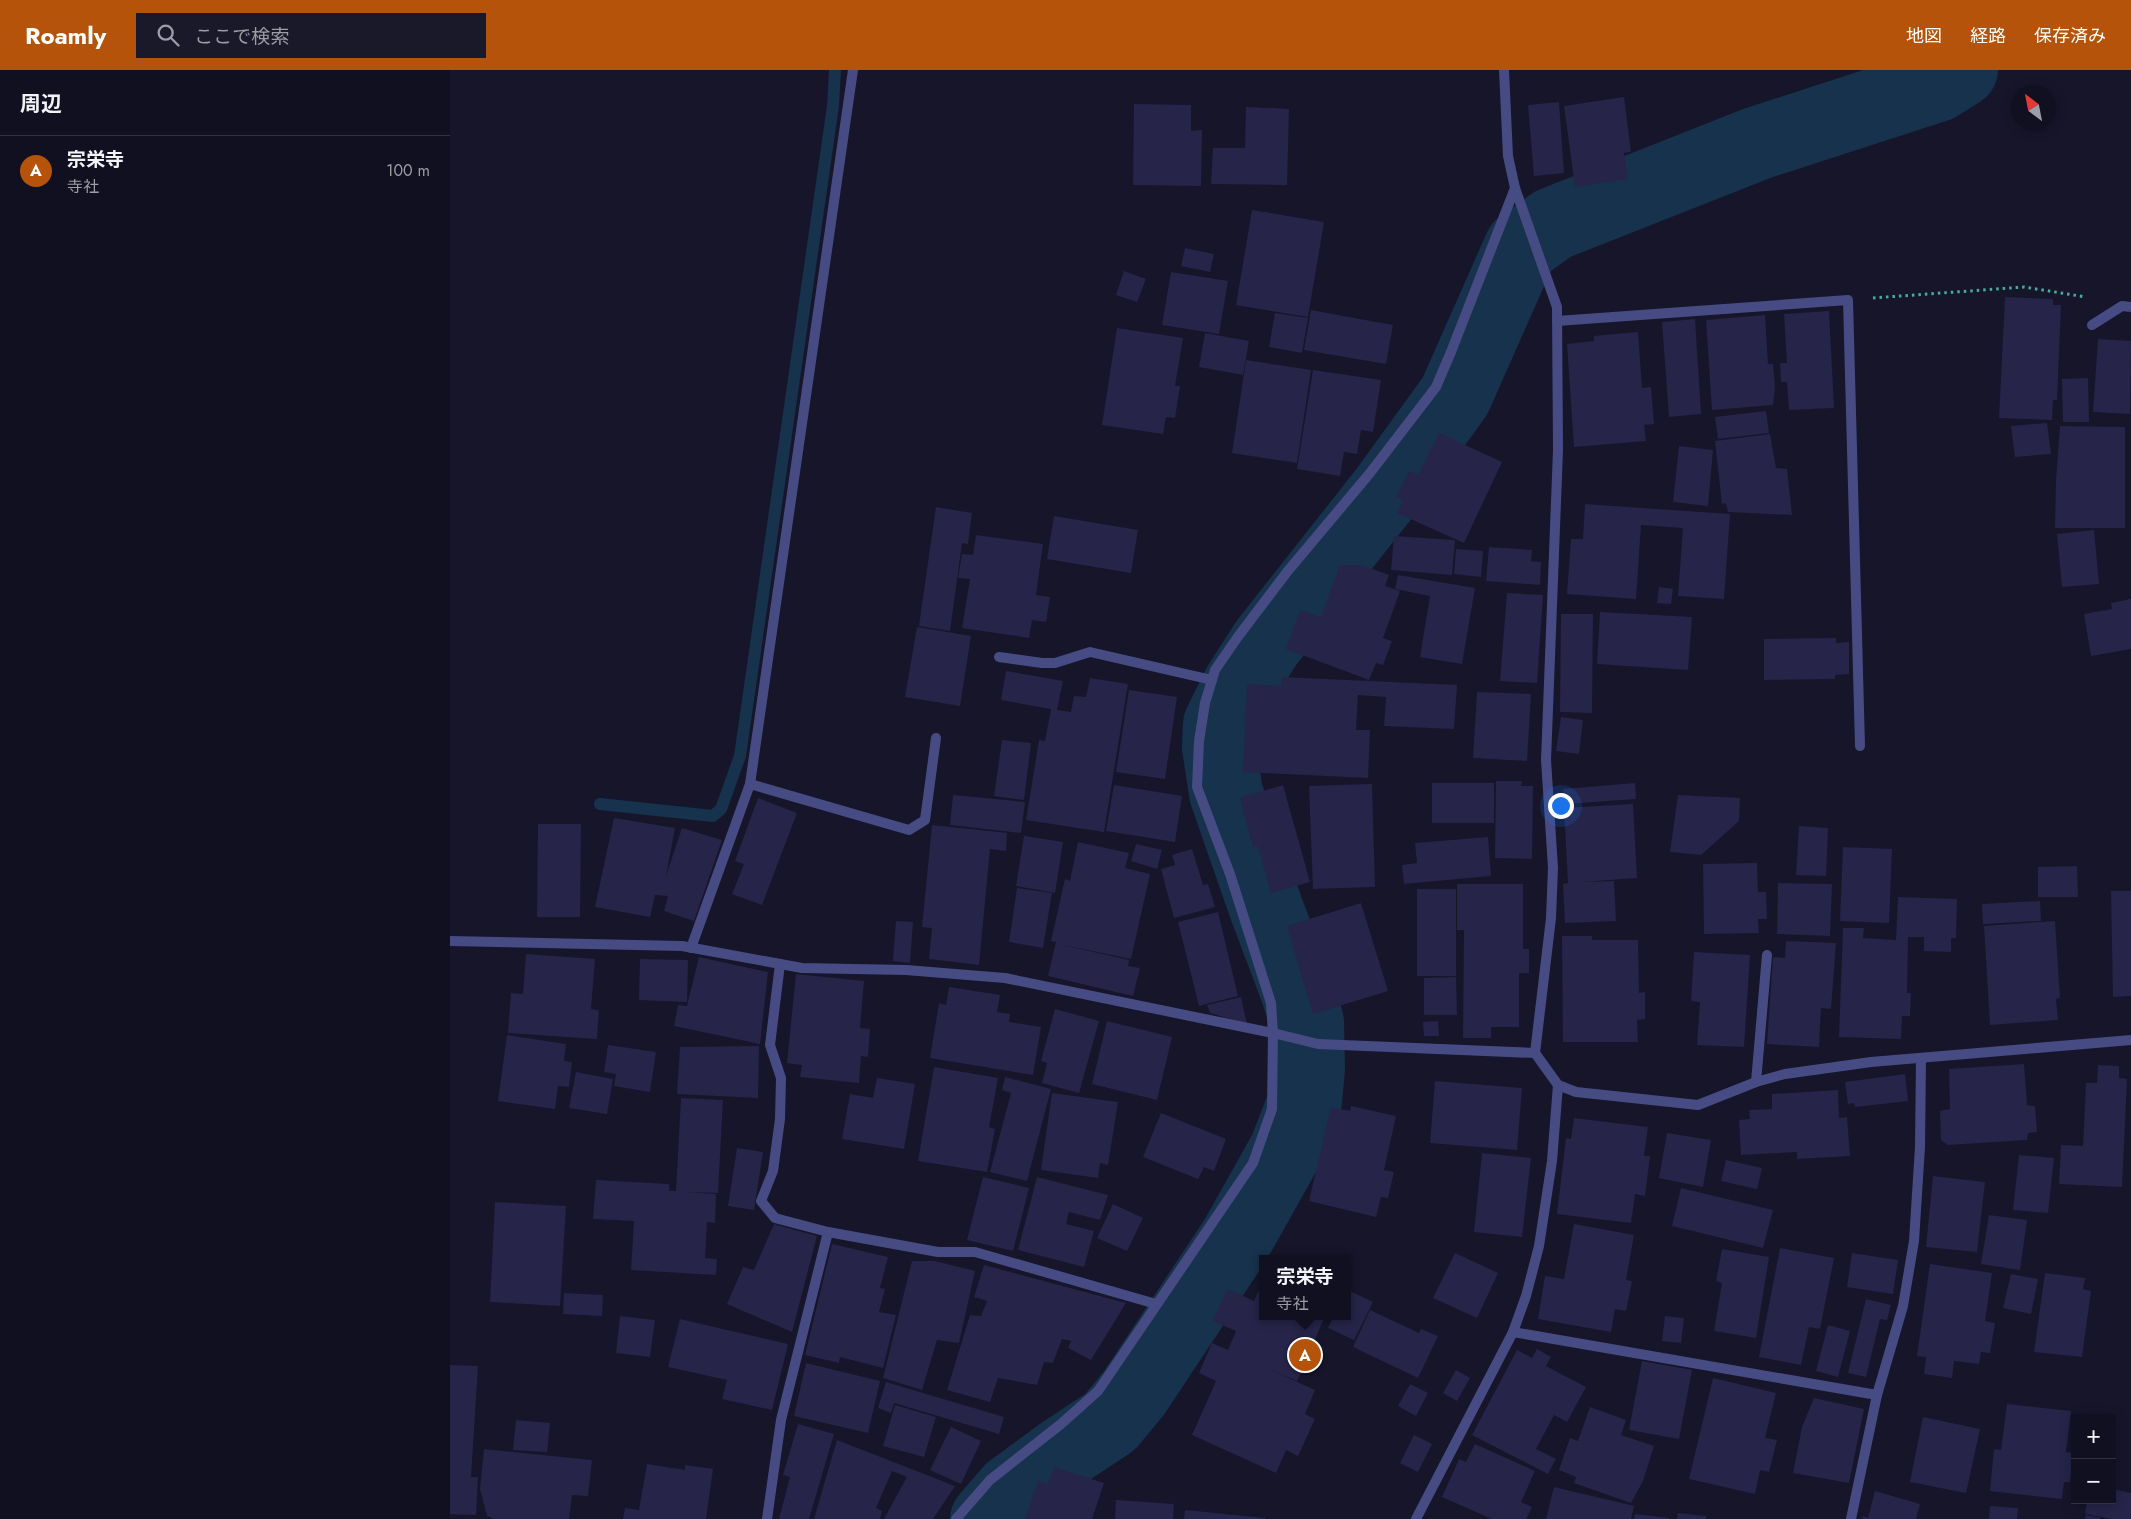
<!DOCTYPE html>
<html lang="ja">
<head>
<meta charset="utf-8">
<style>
  :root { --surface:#101020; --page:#191929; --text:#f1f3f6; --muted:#9c9da5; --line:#30303e; --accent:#b45309 }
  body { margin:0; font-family:Jost,"Noto Sans JP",sans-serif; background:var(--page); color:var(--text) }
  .controls { position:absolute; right:15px; bottom:15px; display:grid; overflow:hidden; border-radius:0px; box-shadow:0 2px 12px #0003 }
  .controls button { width:45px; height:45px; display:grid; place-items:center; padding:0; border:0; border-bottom:1px solid var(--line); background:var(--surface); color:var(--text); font:25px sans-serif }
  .compass { position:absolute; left:1561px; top:15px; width:45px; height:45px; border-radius:50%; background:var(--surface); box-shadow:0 2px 12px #0003; rotate:328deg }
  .you { position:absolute; left:1110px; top:735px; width:18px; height:18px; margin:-12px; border:4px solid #fff; border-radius:50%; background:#1a73e8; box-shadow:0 0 0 8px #1a73e833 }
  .badge { display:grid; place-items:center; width:32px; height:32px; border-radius:50%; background:var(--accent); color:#fff; font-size:16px; font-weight:700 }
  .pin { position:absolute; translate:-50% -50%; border:2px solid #fff; box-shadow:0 1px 5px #0006 }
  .popup { position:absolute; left:809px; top:1185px; width:92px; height:65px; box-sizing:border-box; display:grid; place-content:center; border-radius:0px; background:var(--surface); filter:drop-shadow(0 1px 4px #0005); font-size:16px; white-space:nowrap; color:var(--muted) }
  .popup b { font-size:19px; color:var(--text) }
  .popup::after { content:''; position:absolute; left:50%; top:100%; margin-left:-10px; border:10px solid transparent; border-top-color:var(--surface) }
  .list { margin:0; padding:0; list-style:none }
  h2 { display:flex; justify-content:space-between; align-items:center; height:65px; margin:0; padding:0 20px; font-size:21px }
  h2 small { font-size:16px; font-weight:400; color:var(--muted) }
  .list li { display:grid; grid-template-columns:32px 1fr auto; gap:15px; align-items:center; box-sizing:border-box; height:70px; padding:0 20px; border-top:1px solid var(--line) }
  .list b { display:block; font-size:19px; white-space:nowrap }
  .list p { margin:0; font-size:16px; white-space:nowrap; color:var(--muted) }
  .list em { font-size:16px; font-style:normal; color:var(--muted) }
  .icon { flex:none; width:28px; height:28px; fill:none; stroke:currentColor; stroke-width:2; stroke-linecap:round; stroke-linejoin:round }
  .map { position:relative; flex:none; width:1681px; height:1449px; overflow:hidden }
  header { display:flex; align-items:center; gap:30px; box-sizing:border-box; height:70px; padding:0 25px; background:var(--accent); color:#fff }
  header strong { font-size:24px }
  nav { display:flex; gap:28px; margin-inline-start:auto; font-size:18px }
  .search { width:350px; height:45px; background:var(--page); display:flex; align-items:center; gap:12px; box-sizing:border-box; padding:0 18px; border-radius:0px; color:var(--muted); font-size:19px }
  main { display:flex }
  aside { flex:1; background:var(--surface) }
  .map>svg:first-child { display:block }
</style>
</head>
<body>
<header>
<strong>Roamly</strong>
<div class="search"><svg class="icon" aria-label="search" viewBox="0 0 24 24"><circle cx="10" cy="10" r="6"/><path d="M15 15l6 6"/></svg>ここで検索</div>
<nav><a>地図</a><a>経路</a><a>保存済み</a></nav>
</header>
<main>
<aside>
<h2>周辺<small></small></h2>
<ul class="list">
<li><span class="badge">A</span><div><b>宗栄寺</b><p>寺社</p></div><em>100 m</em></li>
</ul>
</aside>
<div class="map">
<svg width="1681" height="1449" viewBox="0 0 1681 1449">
  <rect width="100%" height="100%" fill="#16152a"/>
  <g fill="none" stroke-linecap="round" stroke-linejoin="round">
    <!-- stream -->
    <polyline stroke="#17324c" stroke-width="12" points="150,734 263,746 271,739 290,686 383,36 385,0"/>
    <!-- river -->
    <polyline stroke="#17324c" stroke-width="74" points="537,1449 561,1421 610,1385 660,1352 684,1323 786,1169 836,1080 855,1031 858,999 857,952 848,923 816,838 776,723 769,677 770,654 790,614 817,572 937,420 1005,326 1071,177 1103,154 1308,73 1487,15 1511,0"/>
  </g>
  <!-- building -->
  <g fill="#262448">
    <polygon points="1174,27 1181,82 1174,83 1178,109 1125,117 1114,36"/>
    <polygon points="1109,32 1114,103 1084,106 1078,35"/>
    <polygon points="684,34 741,35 741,61 752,60 751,116 683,115"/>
    <polygon points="796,37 839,39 837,115 761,114 763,78 795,78"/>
    <polygon points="802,140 874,152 858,247 786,235"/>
    <polygon points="735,178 764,184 760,202 731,196"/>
    <polygon points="674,201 696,209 687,232 666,225"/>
    <polygon points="721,202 778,211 769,264 712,255"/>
    <polygon points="1555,227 1603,229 1603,235 1611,235 1607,330 1603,330 1602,350 1549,348"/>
    <polygon points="861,240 943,255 936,294 854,280"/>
    <polygon points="1379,241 1384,338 1339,340 1337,312 1331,312 1330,293 1337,293 1334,244"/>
    <polygon points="825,243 858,248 852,283 819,277"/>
    <polygon points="1315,245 1318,294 1323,294 1325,317 1323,335 1262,340 1256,250"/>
    <polygon points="1245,249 1251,344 1219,347 1212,252"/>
    <polygon points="667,258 733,268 725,316 730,316 725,348 716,347 713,364 652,355"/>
    <polygon points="1188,262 1192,318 1201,317 1204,354 1194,355 1196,371 1124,377 1117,274 1144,271 1144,266"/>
    <polygon points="755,263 799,271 793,305 749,297"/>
    <polygon points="1648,269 1681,271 1680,344 1643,342"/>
    <polygon points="796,290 861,300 847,393 782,383"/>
    <polygon points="863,300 931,310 923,362 911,360 907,384 894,382 890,406 847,399"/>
    <polygon points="1638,308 1639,352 1613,352 1612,309"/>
    <polygon points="1316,341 1319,363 1268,369 1265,347"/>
    <polygon points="1597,353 1601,384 1565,387 1561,356"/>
    <polygon points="1610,356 1675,357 1675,458 1605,458 1606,411"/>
    <polygon points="989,363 1052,392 1014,473 947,443 953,430 946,427 959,401 968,405"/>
    <polygon points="1320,364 1326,398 1337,399 1342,445 1278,442 1276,433 1272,434 1265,371"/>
    <polygon points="1229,376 1263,380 1258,436 1223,432"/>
    <polygon points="1135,434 1280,444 1274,529 1228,526 1233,458 1191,455 1186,529 1117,524 1121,469 1133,469"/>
    <polygon points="486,437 522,443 518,474 512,473 500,561 469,556"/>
    <polygon points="604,446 688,460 681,503 597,489"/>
    <polygon points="1644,460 1649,514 1612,517 1607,464"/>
    <polygon points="526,465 593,474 586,525 600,527 596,552 582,550 579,568 512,558 520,509 508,508 512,484 523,485"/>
    <polygon points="944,466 1005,470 1002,505 941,500"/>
    <polygon points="1039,477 1082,480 1081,491 1091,492 1090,515 1036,511"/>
    <polygon points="1006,479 1033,481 1031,507 1004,504"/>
    <polygon points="890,495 912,495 939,505 935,516 950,521 933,568 942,571 933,595 926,593 919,610 836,579 850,540 871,547"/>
    <polygon points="948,505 1025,518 1012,594 970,587 980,526 945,519"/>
    <polygon points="1209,517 1223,519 1221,534 1207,533"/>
    <polygon points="1057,523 1093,525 1087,613 1050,611"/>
    <polygon points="1681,529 1681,579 1641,586 1634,544 1662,539 1661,533"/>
    <polygon points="1150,542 1242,547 1238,600 1147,594"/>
    <polygon points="1111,544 1143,544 1142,643 1110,642"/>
    <polygon points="467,557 521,566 510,636 455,627"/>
    <polygon points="1386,568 1386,573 1399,572 1399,604 1385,605 1385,609 1314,610 1314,569"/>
    <polygon points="556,601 613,611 607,640 621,642 624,626 636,627 640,608 678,614 654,762 576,750 589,670 595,671 601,639 551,630"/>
    <polygon points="832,607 1007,615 1004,659 934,656 936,627 908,625 906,660 920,660 918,708 793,702 797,614 831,616"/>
    <polygon points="679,620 727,627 715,709 666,702"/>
    <polygon points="1027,622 1081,624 1077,691 1023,688"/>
    <polygon points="1111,647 1133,650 1129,684 1106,681"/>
    <polygon points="552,670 581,673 574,730 544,726"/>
    <polygon points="1046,711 1072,711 1071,716 1083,716 1082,789 1045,788"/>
    <rect x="982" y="713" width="62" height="40"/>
    <polygon points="1185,713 1186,729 1115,734 1113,719"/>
    <polygon points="922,714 925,817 863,819 859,716"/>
    <polygon points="664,715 732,726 725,772 656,761"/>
    <polygon points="833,715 860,812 821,823 808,776 803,777 790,728"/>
    <polygon points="503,725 575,732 571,763 500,755"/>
    <polygon points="1228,725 1290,728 1289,751 1251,785 1220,782"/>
    <polygon points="308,728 347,743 312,835 282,824 294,794 285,791"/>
    <polygon points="1183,734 1187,808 1131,812 1164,811 1166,851 1115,853 1113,814 1118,813 1114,738"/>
    <polygon points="164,748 225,758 216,806 232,758 272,770 244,851 214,841 218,826 205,825 200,847 145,837"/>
    <polygon points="88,754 131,754 130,847 87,847"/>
    <polygon points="482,755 557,763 556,781 540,779 529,895 479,889 482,858 472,857"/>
    <polygon points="1349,756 1378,758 1376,806 1346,805"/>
    <polygon points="574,766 613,772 605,823 566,816"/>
    <polygon points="1038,767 1041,806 954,814 952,795 967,793 965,773"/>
    <polygon points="628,772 679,783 675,798 700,804 681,889 608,874 679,890 678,896 690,898 683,926 598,906 606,872 601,871 615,809 620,811"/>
    <polygon points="686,774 712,780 707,799 681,791"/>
    <polygon points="1393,777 1442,779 1439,853 1390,851"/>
    <polygon points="742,779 753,815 758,814 765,837 724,848 711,799 725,795 722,785"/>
    <polygon points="1307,793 1308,822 1316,822 1317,849 1308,849 1309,863 1254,864 1253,794"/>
    <polygon points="1627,796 1628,827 1588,827 1588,797"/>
    <polygon points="1328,813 1382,814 1380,866 1327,864"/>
    <polygon points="1007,814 1073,814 1073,879 1079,879 1079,903 1069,903 1069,957 1041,957 1041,968 1013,968 1014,860 1007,860"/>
    <polygon points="567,818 602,823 593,878 559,872"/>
    <rect x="967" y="819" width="39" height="87"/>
    <polygon points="1661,821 1681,821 1681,926 1663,927"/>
    <polygon points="1448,827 1507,829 1506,868 1501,868 1501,882 1474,881 1474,867 1458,867 1457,923 1461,923 1460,946 1452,946 1451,969 1389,967 1393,858 1414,858 1413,868 1446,870"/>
    <polygon points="1590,831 1591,851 1533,854 1532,834"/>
    <polygon points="911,833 938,921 863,944 837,856"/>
    <polygon points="768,842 788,926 749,936 728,852"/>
    <polygon points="446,851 463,852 460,893 443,891"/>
    <polygon points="1605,851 1610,928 1606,929 1608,950 1540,955 1534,856"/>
    <polygon points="1112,866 1142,866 1142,870 1188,870 1189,923 1195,922 1195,949 1187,950 1188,972 1113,972"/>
    <polygon points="1336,871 1386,873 1381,939 1371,938 1369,977 1317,974 1323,887 1335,888"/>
    <polygon points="1244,882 1300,885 1294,977 1247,975 1250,932 1241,931"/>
    <polygon points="76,884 145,889 141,939 149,940 147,969 58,963 61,923 73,924"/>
    <polygon points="249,887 318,902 310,974 224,956 228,935 237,936"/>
    <polygon points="190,889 238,890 237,932 189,930"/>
    <polygon points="346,904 414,911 410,958 420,959 418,987 411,986 409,1013 350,1007 352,995 337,993"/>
    <polygon points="1006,907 1007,945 974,945 974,908"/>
    <polygon points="499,917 550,925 547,942 560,944 559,952 591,957 583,1005 480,988 489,933 496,935"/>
    <polygon points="791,927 797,954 760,943 757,935"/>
    <polygon points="605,939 649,951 629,1023 592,1013 597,993 591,991"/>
    <polygon points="657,951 722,967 707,1030 642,1014"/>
    <polygon points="988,951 989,966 974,966 973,952"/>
    <polygon points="57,965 116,974 114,991 122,992 119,1017 108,1016 105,1039 48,1031"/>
    <polygon points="158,975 206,982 200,1022 164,1016 166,1004 154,1002"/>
    <polygon points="309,976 308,1028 227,1024 230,977"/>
    <polygon points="1574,994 1577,1035 1585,1036 1587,1062 1578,1063 1577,1070 1498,1075 1491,1070 1490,1041 1500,1039 1499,999"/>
    <polygon points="1648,995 1669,996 1669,1008 1677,1009 1672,1117 1609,1114 1611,1075 1633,1076 1636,1013 1647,1013"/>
    <polygon points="484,997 548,1008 539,1057 545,1059 537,1102 468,1091"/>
    <polygon points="126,1002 163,1009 157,1044 119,1038"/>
    <polygon points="1455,1004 1458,1031 1405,1037 1404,1033 1398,1034 1395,1012"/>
    <polygon points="555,1007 601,1019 577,1111 540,1102 561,1023 552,1020"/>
    <polygon points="427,1008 465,1014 454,1079 392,1069 400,1024 423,1028"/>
    <polygon points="985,1011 1072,1018 1067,1080 980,1073"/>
    <polygon points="1388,1020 1389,1048 1397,1047 1400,1086 1347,1089 1347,1082 1291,1085 1289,1050 1300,1049 1299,1040 1322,1039 1322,1024"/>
    <polygon points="602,1023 668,1032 658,1095 650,1093 648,1108 591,1100"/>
    <polygon points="231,1028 273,1030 268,1123 236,1122 266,1124 265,1153 257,1152 255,1188 267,1189 266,1205 181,1200 184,1151 143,1149 146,1110 219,1114 219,1121 226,1121"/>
    <polygon points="901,1036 946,1046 934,1100 944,1102 938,1128 931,1127 926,1147 859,1131 881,1037 900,1041"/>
    <polygon points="711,1043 776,1069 764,1101 754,1097 748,1109 693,1087"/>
    <polygon points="1124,1048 1198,1057 1194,1086 1200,1086 1195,1126 1185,1124 1181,1153 1107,1144 1116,1068 1121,1069"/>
    <polygon points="1217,1063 1261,1070 1253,1117 1209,1108"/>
    <polygon points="287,1078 313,1082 304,1140 278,1136"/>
    <polygon points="1032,1083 1081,1088 1072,1167 1024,1162"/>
    <polygon points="1569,1085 1604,1088 1598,1143 1563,1140"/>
    <polygon points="1276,1090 1312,1098 1307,1119 1271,1111"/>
    <polygon points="1483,1106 1535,1112 1527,1182 1476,1177"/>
    <polygon points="533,1107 579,1118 563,1181 517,1170"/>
    <polygon points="587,1107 658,1125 650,1150 619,1142 616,1154 644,1161 634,1197 568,1180"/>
    <polygon points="1231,1118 1323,1140 1313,1178 1222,1156"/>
    <polygon points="45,1132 116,1136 110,1236 40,1232"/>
    <polygon points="663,1134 693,1148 677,1181 647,1168"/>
    <polygon points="1539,1145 1577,1150 1570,1200 1531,1194"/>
    <polygon points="324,1154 367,1166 342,1262 277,1234 293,1197 304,1200"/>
    <polygon points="1124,1154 1184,1165 1176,1210 1182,1211 1176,1241 1165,1239 1161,1262 1088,1249 1095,1206 1114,1209"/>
    <polygon points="382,1174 438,1187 430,1218 435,1219 429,1242 446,1245 433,1298 390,1287 389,1293 355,1285"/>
    <polygon points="1330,1178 1384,1188 1370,1259 1359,1257 1351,1295 1309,1287"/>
    <polygon points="1272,1179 1319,1187 1306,1268 1264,1261 1272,1213 1266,1211"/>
    <polygon points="1005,1183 1048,1203 1027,1248 983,1228"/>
    <polygon points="1402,1183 1448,1190 1443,1224 1397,1217"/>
    <polygon points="462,1191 485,1191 525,1201 509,1273 487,1270 472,1320 433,1308"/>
    <polygon points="1480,1194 1542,1203 1535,1251 1545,1253 1540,1283 1531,1282 1529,1294 1504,1291 1502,1308 1474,1304 1476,1287 1467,1286"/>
    <polygon points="534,1195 676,1233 641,1290 618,1278 621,1271 612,1269 603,1293 594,1292 587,1315 548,1308 540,1332 497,1320 520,1245 531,1246 537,1231 524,1227"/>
    <polygon points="1595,1203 1635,1208 1633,1219 1641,1221 1632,1287 1584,1282"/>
    <polygon points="1561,1204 1588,1209 1581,1244 1553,1238"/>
    <polygon points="812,1213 812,1246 875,1246 847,1311 816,1298 865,1320 855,1344 865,1349 848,1386 836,1380 826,1403 742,1365 766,1311 749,1303 762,1273 778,1280 786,1261 763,1251 777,1219 804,1231"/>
    <polygon points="898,1220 923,1232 904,1270 878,1258 884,1246 898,1246"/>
    <polygon points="114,1223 153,1225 152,1246 113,1244"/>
    <polygon points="1416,1229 1441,1235 1437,1250 1430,1249 1416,1307 1398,1303"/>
    <polygon points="920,1240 969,1263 971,1259 988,1266 968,1308 903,1277"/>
    <polygon points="170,1246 205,1250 200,1287 166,1283"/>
    <polygon points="1215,1246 1234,1248 1231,1273 1212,1271"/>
    <polygon points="230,1249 338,1274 322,1340 272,1329 277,1310 218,1297"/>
    <polygon points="1378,1255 1400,1261 1388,1307 1366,1301"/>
    <polygon points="1087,1279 1101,1287 1096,1296 1136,1317 1117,1352 1104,1345 1086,1379 1106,1389 1098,1404 1022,1365 1067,1280 1082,1288"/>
    <polygon points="1192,1291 1242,1300 1229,1369 1179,1360"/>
    <polygon points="356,1293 430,1311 418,1363 344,1346"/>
    <polygon points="0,1295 28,1296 21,1407 28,1407 26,1445 0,1444"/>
    <polygon points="1006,1300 1020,1308 1007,1331 993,1323"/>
    <polygon points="1263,1308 1326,1323 1315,1368 1327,1370 1319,1402 1310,1400 1305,1424 1239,1409"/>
    <polygon points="436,1312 554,1347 549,1364 444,1333 441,1343 428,1338"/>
    <polygon points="960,1314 978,1323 966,1346 948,1336"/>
    <polygon points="1364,1328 1414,1339 1399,1413 1343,1403 1352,1357"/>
    <polygon points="1557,1334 1621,1341 1616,1382 1623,1383 1620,1412 1614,1412 1612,1429 1540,1421 1544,1379 1551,1380"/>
    <polygon points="445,1335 486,1347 474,1387 433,1376"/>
    <polygon points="1140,1337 1176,1350 1171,1365 1204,1376 1193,1411 1181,1433 1124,1413 1126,1407 1109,1400 1120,1368 1128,1371"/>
    <polygon points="1473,1347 1530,1359 1516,1423 1460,1412"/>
    <polygon points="66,1350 100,1353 97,1382 63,1380"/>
    <polygon points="348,1354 384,1364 359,1449 329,1449 340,1407 333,1405"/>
    <polygon points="501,1357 531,1371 511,1414 480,1400"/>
    <polygon points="964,1365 982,1374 968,1402 950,1393"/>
    <polygon points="387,1370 505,1416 483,1449 434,1449 457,1407 442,1401 426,1438 432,1441 430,1449 364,1449"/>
    <polygon points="1025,1374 1085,1401 1071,1432 1082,1437 1076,1449 1042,1449 992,1427 1009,1389 1016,1392"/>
    <polygon points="34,1379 142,1390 138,1426 122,1425 119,1449 45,1449 37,1446 30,1419"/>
    <polygon points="197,1394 235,1400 235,1395 263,1399 256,1449 173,1449 175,1438 189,1440"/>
    <polygon points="604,1397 654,1413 642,1449 575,1449 588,1411 598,1414"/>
    <polygon points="1104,1417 1184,1436 1181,1449 1096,1449"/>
    <polygon points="1662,1419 1681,1423 1681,1449 1662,1449 1635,1444 1637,1430 1662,1430"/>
    <polygon points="1425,1421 1470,1434 1466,1449 1412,1449 1413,1446 1418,1448"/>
    <polygon points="666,1430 724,1434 723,1449 665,1449"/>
    <polygon points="1540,1436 1568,1438 1567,1449 1539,1449"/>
    <polygon points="735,1440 816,1448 816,1449 734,1449"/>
    <polygon points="1228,1443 1256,1446 1256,1449 1227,1449"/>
    <polygon points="1185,1444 1219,1448 1219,1449 1184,1449"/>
    <polygon points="1636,1445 1650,1448 1650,1449 1635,1449"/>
  </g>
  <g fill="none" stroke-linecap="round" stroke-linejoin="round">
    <!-- path -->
    <polyline stroke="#42af9b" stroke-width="3" stroke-dasharray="2.5 4" stroke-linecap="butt" points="1423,228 1574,217 1636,227"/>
    <!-- lane -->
    <g stroke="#464c83" stroke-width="10">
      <polyline points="1107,251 1398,230 1410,676"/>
      <polyline points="1642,255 1672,236 1681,237"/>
      <polyline points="549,587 592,593 605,593 640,582 762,610"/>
      <polyline points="300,714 459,760 475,750 486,668"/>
      <polyline points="241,878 300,714 403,0"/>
      <polyline points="330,894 320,975 331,1008 330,1049 323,1101 311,1131 325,1148 378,1162 488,1182 525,1182 706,1234"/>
      <polyline points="1306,1012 1317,885"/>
      <polyline points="1063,1262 1427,1325"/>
      <polyline points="317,1449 331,1350 378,1162"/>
      <polyline points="1401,1449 1427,1325 1453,1236 1464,1171 1470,1077 1471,988"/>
    </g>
    <!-- street -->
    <g stroke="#464c83" stroke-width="10">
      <polyline points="1054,0 1058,86 1065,118 1107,237 1108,380 1096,690 1103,798 1101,848 1085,983"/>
      <polyline points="0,871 232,876 352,898 456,900 555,908 823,963 868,974 1085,983 1108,1015 1126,1022 1248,1035 1306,1012 1335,1004 1421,992 1681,970"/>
      <polyline points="506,1449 540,1410 611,1354 648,1321 803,1093 822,1039 823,963 821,933 780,804 747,717 749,671 755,633 765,600 787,568 837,502 920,403 986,317 1001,282 1065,118"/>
      <polyline points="966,1449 1063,1262 1076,1226 1089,1176 1102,1091 1108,1015"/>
    </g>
  </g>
</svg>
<div class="controls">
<button>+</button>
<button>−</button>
</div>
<svg class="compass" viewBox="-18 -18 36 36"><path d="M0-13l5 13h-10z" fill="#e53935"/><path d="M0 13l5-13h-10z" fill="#9c9da5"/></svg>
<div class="you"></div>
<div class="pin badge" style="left:855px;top:1285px">A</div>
<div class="popup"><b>宗栄寺</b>寺社</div>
</div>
</main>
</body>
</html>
